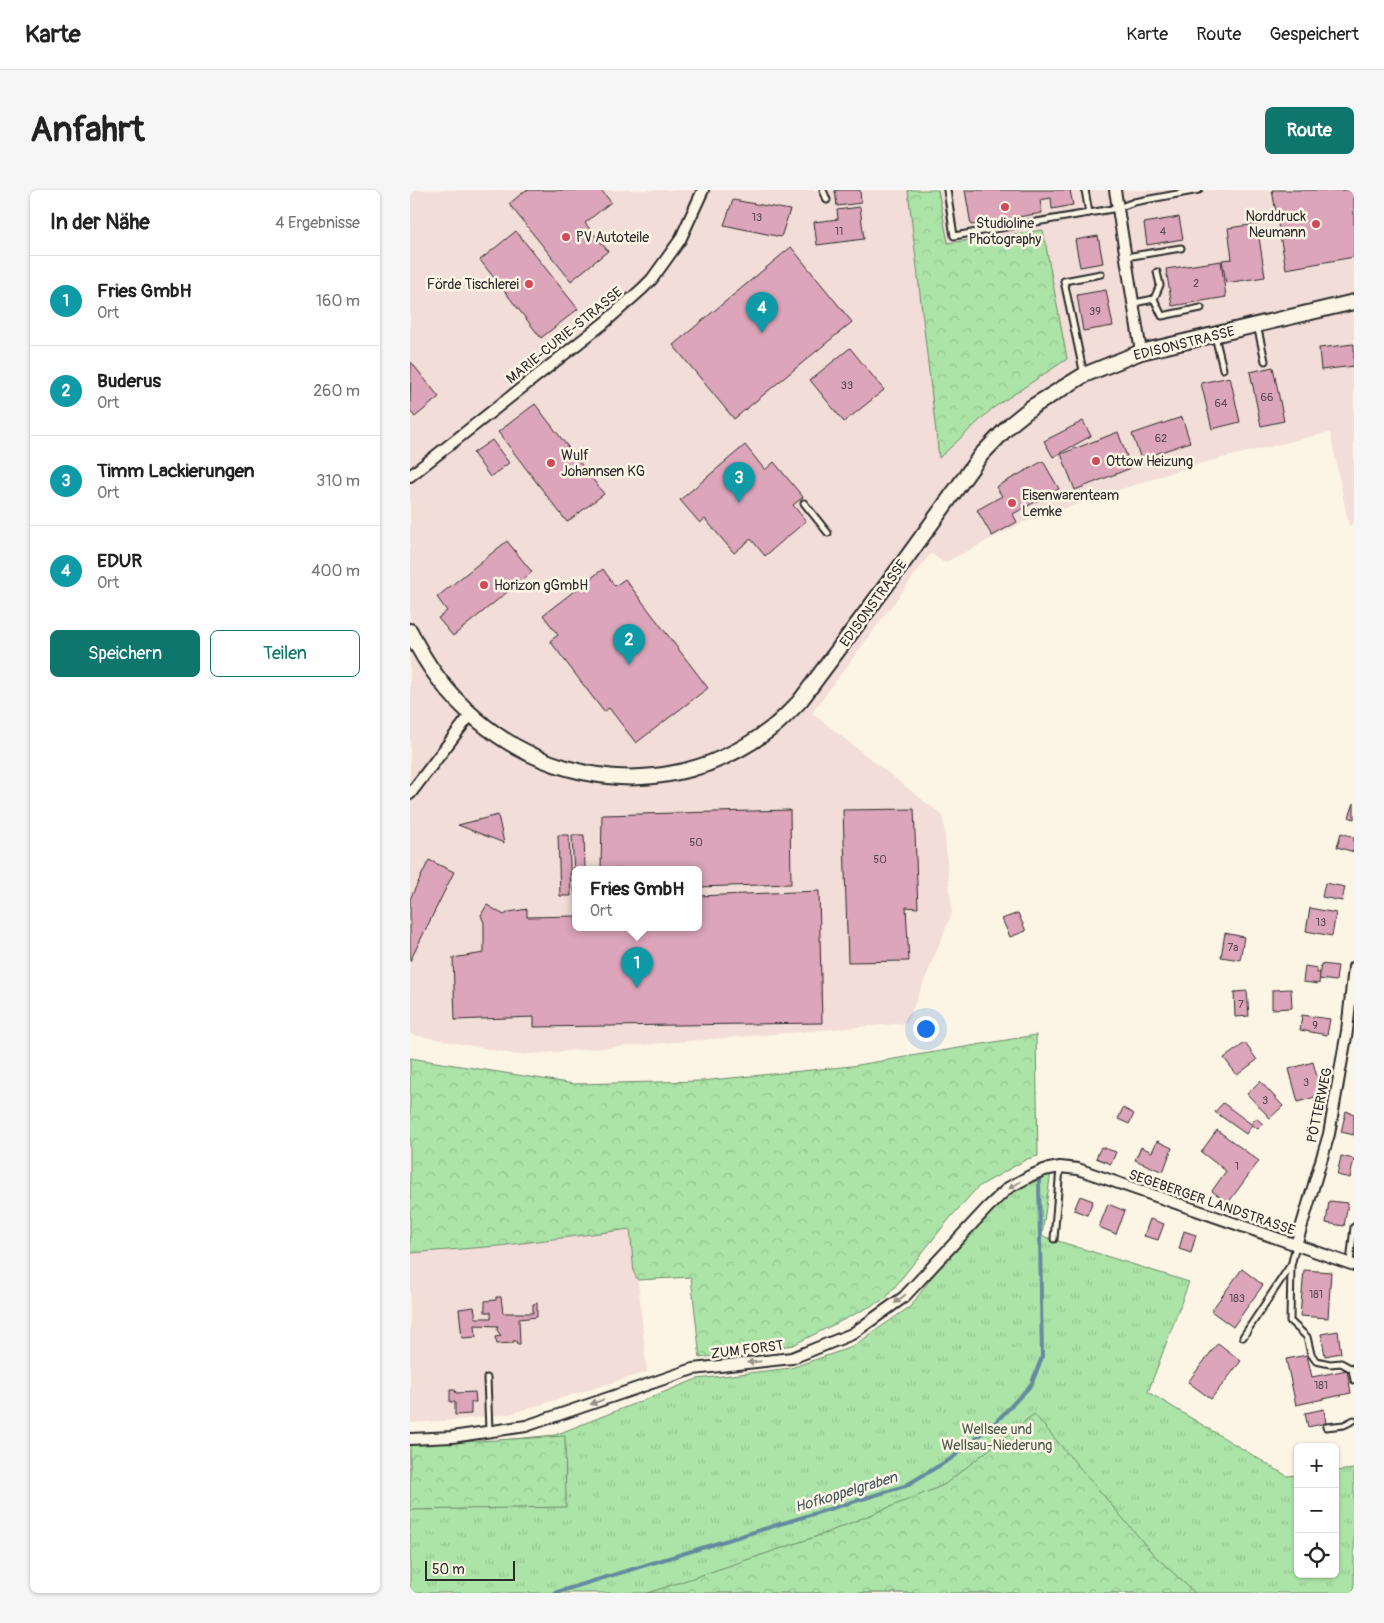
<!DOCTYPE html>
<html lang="de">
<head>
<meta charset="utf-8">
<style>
  :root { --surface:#fff; --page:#f6f6f6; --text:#222; --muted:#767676; --line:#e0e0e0; --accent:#0f766e }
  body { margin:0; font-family:Pangolin,sans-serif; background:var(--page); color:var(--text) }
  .controls { position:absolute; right:15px; bottom:15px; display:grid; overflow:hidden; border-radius:8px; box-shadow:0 1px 4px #0004 }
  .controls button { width:45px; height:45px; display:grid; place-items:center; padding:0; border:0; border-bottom:1px solid var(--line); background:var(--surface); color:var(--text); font:25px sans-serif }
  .scale { position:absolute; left:15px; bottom:12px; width:90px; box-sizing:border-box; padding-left:5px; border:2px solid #2b2b2b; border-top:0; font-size:14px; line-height:18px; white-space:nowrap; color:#2b2b2b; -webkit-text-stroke:4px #fcf5e5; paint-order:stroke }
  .you { position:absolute; left:515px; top:838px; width:18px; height:18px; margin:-12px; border:4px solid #fff; border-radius:50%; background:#1a73e8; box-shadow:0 0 0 8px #1a73e833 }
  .badge { display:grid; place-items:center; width:32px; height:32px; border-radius:50%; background:var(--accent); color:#fff; font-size:16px; font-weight:700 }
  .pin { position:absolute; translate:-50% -41px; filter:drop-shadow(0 1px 2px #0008) }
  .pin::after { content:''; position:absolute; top:26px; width:18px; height:15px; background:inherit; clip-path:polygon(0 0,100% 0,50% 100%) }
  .popup { position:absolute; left:162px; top:676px; width:130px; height:65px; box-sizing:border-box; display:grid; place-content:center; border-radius:8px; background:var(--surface); filter:drop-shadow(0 1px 4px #0005); font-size:16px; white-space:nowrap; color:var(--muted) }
  .popup b { font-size:19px; color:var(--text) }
  .popup::after { content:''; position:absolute; left:50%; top:100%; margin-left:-10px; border:10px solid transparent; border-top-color:var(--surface) }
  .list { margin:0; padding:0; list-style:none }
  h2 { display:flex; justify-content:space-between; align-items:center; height:65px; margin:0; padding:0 20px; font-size:21px }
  h2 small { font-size:16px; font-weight:400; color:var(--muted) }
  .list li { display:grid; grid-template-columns:32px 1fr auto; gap:15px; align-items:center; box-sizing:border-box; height:90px; padding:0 20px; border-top:1px solid var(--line) }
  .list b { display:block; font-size:19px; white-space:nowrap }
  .list p { margin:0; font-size:16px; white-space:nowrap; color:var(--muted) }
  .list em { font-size:16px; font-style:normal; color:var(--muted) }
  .actions { display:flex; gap:10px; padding:15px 20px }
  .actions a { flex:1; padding:11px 0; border:1px solid var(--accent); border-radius:8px; text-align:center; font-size:18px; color:var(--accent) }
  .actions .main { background:var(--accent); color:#fff }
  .icon { flex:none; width:28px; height:28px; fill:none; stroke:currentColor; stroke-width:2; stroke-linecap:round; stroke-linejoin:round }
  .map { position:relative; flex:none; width:944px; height:1403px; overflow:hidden; border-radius:8px }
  header { display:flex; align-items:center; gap:30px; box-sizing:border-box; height:70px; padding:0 25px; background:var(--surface); border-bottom:1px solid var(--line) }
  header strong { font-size:24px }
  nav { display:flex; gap:28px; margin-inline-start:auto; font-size:18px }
  .intro { display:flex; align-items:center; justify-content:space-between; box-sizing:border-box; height:120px; padding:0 30px }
  h1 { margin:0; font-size:35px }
  .button { padding:12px 22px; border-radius:8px; background:var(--accent); color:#fff; font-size:18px; font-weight:700 }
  main { display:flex; gap:30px; padding:0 30px }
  aside { flex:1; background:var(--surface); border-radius:8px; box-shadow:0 1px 4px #0004 }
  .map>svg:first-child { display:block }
</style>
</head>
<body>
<header>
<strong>Karte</strong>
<nav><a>Karte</a><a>Route</a><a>Gespeichert</a></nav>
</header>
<div class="intro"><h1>Anfahrt</h1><a class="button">Route</a></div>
<main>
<aside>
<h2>In der Nähe<small>4 Ergebnisse</small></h2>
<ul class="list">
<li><span class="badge" style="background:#0f9aa8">1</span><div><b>Fries GmbH</b><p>Ort</p></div><em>160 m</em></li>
<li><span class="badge" style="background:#0f9aa8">2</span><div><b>Buderus</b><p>Ort</p></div><em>260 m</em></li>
<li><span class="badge" style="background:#0f9aa8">3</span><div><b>Timm Lackierungen</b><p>Ort</p></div><em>310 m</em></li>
<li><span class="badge" style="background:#0f9aa8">4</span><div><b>EDUR</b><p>Ort</p></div><em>400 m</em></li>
</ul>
<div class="actions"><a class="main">Speichern</a><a>Teilen</a></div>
</aside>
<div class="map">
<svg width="944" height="1403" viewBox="0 0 944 1403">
  <defs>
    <pattern id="grass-tufts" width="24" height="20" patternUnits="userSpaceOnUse" patternTransform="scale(1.25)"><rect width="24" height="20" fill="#ace4a7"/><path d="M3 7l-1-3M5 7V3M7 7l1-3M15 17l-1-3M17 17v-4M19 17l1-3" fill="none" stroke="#94c490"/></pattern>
    <pattern id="forest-crowns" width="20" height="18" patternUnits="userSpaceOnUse" patternTransform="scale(1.25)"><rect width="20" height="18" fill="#ace4a7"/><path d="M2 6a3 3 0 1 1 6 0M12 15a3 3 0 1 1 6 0" fill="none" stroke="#94c490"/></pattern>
  </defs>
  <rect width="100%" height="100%" fill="#fcf5e5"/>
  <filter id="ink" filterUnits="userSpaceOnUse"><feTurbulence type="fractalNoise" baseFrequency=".02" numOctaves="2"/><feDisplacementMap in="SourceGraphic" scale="10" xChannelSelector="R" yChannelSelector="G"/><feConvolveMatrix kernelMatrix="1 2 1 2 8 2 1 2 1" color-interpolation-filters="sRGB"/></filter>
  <g filter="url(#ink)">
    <!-- built -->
    <g fill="#f2ddd8" fill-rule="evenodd">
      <path d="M0,0H944V332L939,336L920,242L784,275L614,332L534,373L521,363L402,523L533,626L542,723L497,833L109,865L0,844ZM166,679H288V737H166Z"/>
      <polygon points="220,1039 224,1083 228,1090 237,1182 99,1224 46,1230 0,1233 0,1063 89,1056"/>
    </g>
    <!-- grass -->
    <polygon fill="url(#grass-tufts)" stroke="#6c8869" points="641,981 632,1046 779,1092 738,1202 877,1286 888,1285 888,1384 925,1384 925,1281 944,1279 944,1403 0,1403 0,1259 145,1245 287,1189 381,1178 442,1157 501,1116 576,1012"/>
    <!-- forest -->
    <g fill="url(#forest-crowns)" stroke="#6c8869">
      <polygon points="498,0 528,0 538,53 633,40 657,169 583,218 529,268"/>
      <polygon points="626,845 628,966 617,969 568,997 540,1028 475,1109 383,1155 290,1168 281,1087 228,1090 224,1083 220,1039 89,1056 0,1063 0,868 164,894 291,891 442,876"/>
      <polygon points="624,1224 744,1365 785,1403 238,1403 411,1345 534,1295"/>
      <polygon points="155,1246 156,1317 0,1320 0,1255"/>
    </g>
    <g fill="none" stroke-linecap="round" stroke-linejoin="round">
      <!-- stream -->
      <polyline stroke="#658a9f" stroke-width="4" points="144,1403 495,1296 542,1268 585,1233 621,1195 632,1167 629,989"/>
    </g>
    <!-- building -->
    <g fill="#dca5b9" stroke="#2b2b2b">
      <polygon points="116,0 191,0 201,12 175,33 198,61 161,91 99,14"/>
      <polygon points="425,0 450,0 451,13 427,16"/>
      <polygon points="555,0 660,0 663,15 642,19 641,8 630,10 632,23 561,35"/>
      <polygon points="862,0 944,0 944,67 876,79"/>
      <polygon points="323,10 380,20 371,47 314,35"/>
      <polygon points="450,17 454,49 407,55 404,32 428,29 427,20"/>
      <polygon points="769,27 773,49 737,55 734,33"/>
      <polygon points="847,34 855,87 816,93 812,70 822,69 818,38"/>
      <polygon points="106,41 168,119 131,148 70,70"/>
      <polygon points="688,46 693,73 670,77 665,50"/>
      <polygon points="381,57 442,132 324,229 263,155"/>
      <polygon points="811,71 816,107 762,116 756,79"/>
      <polygon points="696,100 703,136 673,141 667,105"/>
      <polygon points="944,154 944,176 911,180 909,158"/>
      <polygon points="440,158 474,200 434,232 400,190"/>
      <polygon points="1,172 29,207 5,227 0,221"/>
      <polygon points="863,177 874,231 851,236 840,182"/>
      <polygon points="820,187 830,232 802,239 791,193"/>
      <polygon points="125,214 194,304 157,332 88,242"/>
      <polygon points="772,227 780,252 731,269 722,244"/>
      <polygon points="673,231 681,246 643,267 634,251"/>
      <polygon points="708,242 721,278 665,300 651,264"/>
      <polygon points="82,250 99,273 80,287 63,263"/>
      <polygon points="335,255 355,280 364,272 393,307 383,315 396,331 355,366 341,349 324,363 295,329 290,333 270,310"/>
      <polygon points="633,271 649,299 603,324 607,332 582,346 567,320 592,306 586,297"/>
      <polygon points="97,351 122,382 43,446 28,428 37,421 27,407"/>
      <polygon points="193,379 205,396 215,389 298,498 226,553 199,518 194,522 140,451 148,445 133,425"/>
      <polygon points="944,613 944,629 939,627"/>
      <polygon points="504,619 508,718 496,717 499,771 438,772 433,620"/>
      <polygon points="380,620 381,694 288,697 288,679 191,679 192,625"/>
      <polygon points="88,625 94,653 48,635"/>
      <polygon points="931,643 944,647 944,662 927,657"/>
      <polygon points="148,645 159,645 161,706 150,706"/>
      <polygon points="162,645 174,645 175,679 166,679 165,705"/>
      <polygon points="19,670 44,682 0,771 0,709"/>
      <polygon points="915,693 935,697 932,711 912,707"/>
      <polygon points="409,701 412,833 124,837 124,827 45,830 43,768 74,763 74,733 71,725 77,715 94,725 99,722 117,719 117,727 166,726 166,737 288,737 288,706"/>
      <polygon points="900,718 926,723 922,746 896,741"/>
      <polygon points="608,723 616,741 600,747 592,729"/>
      <polygon points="815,743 834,747 830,770 811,767"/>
      <polygon points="911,774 928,776 926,791 909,789"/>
      <polygon points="895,776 907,778 907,783 910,783 909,794 893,792"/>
      <polygon points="881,799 882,818 862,819 862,800"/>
      <polygon points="837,801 839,826 825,827 824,802"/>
      <polygon points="892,825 920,829 917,845 890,840"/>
      <polygon points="835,853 847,870 827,885 814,868"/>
      <polygon points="903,872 912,905 888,912 879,879"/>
      <polygon points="850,891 873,916 860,928 837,904"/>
      <polygon points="813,913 841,934 846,928 853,934 848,939 842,935 836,944 805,922"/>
      <polygon points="713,918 724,924 719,934 708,929"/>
      <polygon points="936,921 944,924 944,945 931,942"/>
      <polygon points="807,940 849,971 818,1013 802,1001 816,981 791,962"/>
      <polygon points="747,951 762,958 753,982 725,970 731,957 742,962"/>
      <polygon points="691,957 706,962 701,974 686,968"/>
      <polygon points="931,966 944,969 940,988 927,985"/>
      <polygon points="670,1006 683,1011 677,1025 664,1020"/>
      <polygon points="919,1011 938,1013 934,1036 916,1033"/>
      <polygon points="698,1014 715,1021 706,1044 689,1037"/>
      <polygon points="740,1029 754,1034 748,1050 734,1046"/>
      <polygon points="774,1041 786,1045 781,1063 769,1059"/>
      <polygon points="832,1079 853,1095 823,1137 801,1121"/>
      <polygon points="894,1080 921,1082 918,1128 890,1126"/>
      <polygon points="86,1107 91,1107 93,1123 123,1123 123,1114 127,1113 127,1127 109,1129 110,1154 107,1154 106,1151 103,1151 103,1153 87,1154 85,1147 91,1146 87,1140 88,1136 65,1135 66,1147 52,1148 49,1119 64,1117 66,1128 81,1128 81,1122 75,1122 75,1111 86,1110"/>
      <polygon points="928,1141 931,1163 915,1166 911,1144"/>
      <polygon points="808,1153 831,1171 801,1209 778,1192"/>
      <polygon points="897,1165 902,1187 937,1180 941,1203 886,1215 876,1169"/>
      <polygon points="40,1200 45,1200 46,1203 65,1202 66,1212 61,1212 61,1224 45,1225 45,1212 40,1212"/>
      <polygon points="914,1219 916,1233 898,1237 895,1223"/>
    </g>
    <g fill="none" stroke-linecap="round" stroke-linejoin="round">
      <!-- service casing -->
      <g stroke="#2b2b2b" stroke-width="9">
        <g id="service">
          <polyline points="413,0 417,10"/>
          <polyline points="537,0 544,46 708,18 724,12 789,0"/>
          <polyline points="675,0 679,23"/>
          <polyline points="716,67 771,58"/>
          <polyline points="744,109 750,95 747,82"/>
          <polyline points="724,113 744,109 752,126 791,118"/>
          <polyline points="847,135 855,171"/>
          <polyline points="805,146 813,179"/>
          <polyline points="674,185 654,91 691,84"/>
          <polyline points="394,313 418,343"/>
          <polyline points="644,1049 650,978"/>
          <polyline points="886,1055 881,1076 880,1131 897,1147 901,1164 906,1171 920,1174 931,1173 942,1179 944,1190"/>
          <polyline points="940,1073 944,1037"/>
          <polyline points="833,1147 880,1076"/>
          <polyline points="77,1188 79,1241"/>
          <polyline points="916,1237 934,1235 944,1230"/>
        </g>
      </g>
      <!-- minor casing -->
      <g stroke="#2b2b2b" stroke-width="14">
        <g id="minor">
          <polyline points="705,0 731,162"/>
          <polyline points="0,286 194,133 232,99 242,89 270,50 293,0"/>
          <polyline points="0,604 61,524"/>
          <polyline points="886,1055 919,944 937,841 944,777"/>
          <polyline points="0,1249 42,1247 116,1236 283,1179 382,1168 442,1144 494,1107 578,1017 598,998 620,986 634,980 650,977 668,979 944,1075"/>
        </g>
      </g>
      <!-- tertiary casing -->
      <g stroke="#2b2b2b" stroke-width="18">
        <path id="tertiary" d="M0,441C65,581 237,636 363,537C373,529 381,520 390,511L490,377L571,265L601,234L622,217L674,185L731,162L944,112"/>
      </g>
      <!-- service -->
      <use href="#service" stroke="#fcf5e5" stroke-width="5"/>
      <!-- minor -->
      <use href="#minor" stroke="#fcf5e5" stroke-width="10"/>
      <!-- tertiary -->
      <use href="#tertiary" stroke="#fcf5e5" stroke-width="14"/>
    </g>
    <!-- one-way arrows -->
    <defs><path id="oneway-solid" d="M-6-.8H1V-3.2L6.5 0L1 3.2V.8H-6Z" transform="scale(1.25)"/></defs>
    <g fill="#949088">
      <use href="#oneway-solid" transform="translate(605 995) rotate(148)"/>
      <use href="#oneway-solid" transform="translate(490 1109) rotate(141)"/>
      <use href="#oneway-solid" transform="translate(344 1172) rotate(174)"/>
      <use href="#oneway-solid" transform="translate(187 1212) rotate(161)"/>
    </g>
  </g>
  <!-- markers -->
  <g fill="#d1495b" stroke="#fcf5e5" stroke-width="2">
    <circle cx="595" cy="17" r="5"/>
    <circle cx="906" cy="34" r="5"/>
    <circle cx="156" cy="47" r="5"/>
    <circle cx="119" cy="94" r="5"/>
    <circle cx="686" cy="271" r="5"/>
    <circle cx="141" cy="273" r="5"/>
    <circle cx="602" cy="313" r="5"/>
    <circle cx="74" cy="395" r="5"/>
  </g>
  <g text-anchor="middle" stroke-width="5" stroke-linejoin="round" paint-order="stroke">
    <!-- number labels -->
    <g font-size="11" fill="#574a4e">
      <text x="347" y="31">13</text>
      <text x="429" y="45">11</text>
      <text x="753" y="45">4</text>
      <text x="786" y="97">2</text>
      <text x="685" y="125">39</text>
      <text x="437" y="199">33</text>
      <text x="857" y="211">66</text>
      <text x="811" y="217">64</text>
      <text x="751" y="252">62</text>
      <text x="286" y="656">50</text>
      <text x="470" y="673">50</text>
      <text x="911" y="736">13</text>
      <text x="823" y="761">7a</text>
      <text x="831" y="818">7</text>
      <text x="905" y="839">9</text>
      <text x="896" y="896">3</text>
      <text x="855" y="914">3</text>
      <text x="827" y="980">1</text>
      <text x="906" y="1108">181</text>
      <text x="827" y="1112">183</text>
      <text x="911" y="1199">181</text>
    </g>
    <!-- poi labels -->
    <g font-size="14" fill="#2b2b2b" stroke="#fcf5e5" text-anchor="start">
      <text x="896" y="31" text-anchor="end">Norddruck<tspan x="896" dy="16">Neumann</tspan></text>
      <text x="595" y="38" text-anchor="middle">Studioline<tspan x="595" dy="16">Photography</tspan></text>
      <text x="166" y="52">PV Autoteile</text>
      <text x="109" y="99" text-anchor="end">Förde Tischlerei</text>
      <text x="151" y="270">Wulf<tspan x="151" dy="16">Johannsen KG</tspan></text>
      <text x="696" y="276">Ottow Heizung</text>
      <text x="612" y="310">Eisenwarenteam<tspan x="612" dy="16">Lemke</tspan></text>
      <text x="84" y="400">Horizon gGmbH</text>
    </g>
    <!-- street labels -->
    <g font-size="14" fill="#2b2b2b" stroke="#fcf5e5">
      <text transform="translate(154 145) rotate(-39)" y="5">MARIE-CURIE-STRASSE</text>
      <text transform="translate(774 153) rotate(-14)" y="5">EDISONSTRASSE</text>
      <text transform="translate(463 413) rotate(-54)" y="5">EDISONSTRASSE</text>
      <text transform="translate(909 915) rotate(-78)" y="5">PÖTTERWEG</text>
      <text transform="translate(802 1012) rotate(19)" y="5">SEGEBERGER LANDSTRASSE</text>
      <text transform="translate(337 1159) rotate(-7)" y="5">ZUM FORST</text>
    </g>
    <!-- park labels -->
    <g font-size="14" fill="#4b594a" stroke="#fcf5e5">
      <text x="587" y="1244">Wellsee und<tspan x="587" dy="16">Wellsau-Niederung</tspan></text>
    </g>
    <!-- water labels -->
    <g font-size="15" font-style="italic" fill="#485a65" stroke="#fcf5e5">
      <text transform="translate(436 1302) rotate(-17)" y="5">Hofkoppelgraben</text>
    </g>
  </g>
</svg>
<div class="controls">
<button>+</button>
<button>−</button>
<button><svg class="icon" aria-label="locate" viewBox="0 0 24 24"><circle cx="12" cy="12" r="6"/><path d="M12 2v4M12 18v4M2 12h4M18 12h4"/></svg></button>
</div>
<div class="scale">50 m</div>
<div class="you"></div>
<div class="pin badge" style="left:227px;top:798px;background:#0f9aa8">1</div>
<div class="popup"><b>Fries GmbH</b>Ort</div>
<div class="pin badge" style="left:219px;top:475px;background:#0f9aa8">2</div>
<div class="pin badge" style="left:329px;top:313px;background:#0f9aa8">3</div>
<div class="pin badge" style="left:352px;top:143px;background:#0f9aa8">4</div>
</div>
</main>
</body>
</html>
